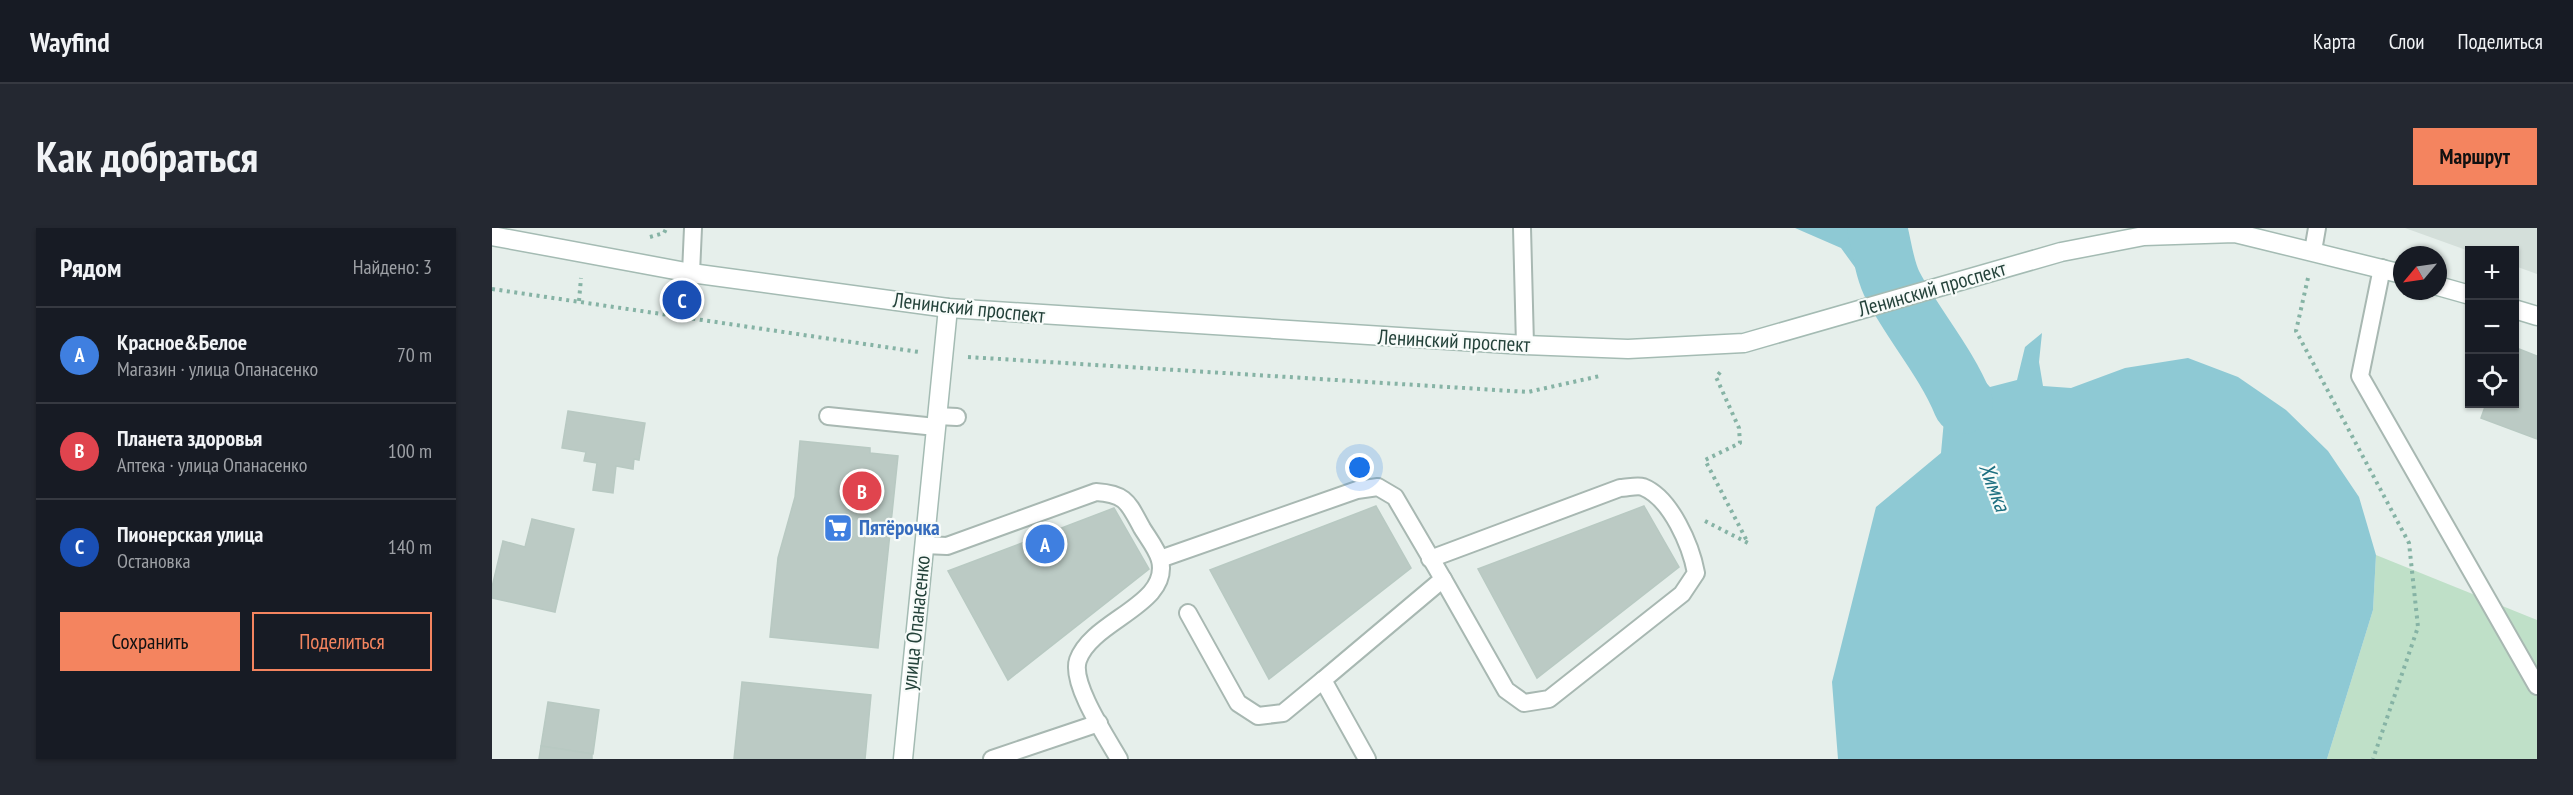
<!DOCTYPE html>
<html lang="ru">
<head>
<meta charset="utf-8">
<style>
  :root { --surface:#171b24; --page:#242831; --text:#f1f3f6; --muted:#9ea1a6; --line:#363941; --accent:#f4845f }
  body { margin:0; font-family:"PT Sans Narrow",sans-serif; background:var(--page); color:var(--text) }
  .controls { position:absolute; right:18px; top:18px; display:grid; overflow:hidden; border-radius:0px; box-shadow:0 2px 4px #0004 }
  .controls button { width:54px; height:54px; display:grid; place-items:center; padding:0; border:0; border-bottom:2px solid var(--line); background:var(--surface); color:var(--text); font:30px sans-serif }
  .compass { position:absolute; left:1901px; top:18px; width:54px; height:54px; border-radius:50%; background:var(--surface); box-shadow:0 2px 4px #0004; rotate:241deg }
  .you { position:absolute; left:868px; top:240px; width:21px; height:21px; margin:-15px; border:4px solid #fff; border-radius:50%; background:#1a73e8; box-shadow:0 0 0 9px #1a73e833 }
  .badge { display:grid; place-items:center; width:39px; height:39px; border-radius:50%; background:var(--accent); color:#fff; font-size:20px; font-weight:700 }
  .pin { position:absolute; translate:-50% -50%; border:3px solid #fff; box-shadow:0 2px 6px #0006 }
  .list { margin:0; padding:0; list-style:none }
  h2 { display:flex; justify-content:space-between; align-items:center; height:78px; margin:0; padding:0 24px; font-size:26px }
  h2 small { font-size:20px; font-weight:400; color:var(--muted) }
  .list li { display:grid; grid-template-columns:39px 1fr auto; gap:18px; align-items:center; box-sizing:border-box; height:96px; padding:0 24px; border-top:2px solid var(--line) }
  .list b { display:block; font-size:22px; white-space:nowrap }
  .list p { margin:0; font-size:20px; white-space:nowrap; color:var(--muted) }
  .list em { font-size:20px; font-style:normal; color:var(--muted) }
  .actions { display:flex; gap:12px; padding:18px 24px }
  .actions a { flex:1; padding:14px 0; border:2px solid var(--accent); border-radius:0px; text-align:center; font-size:21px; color:var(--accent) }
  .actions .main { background:var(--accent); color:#111 }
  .icon { flex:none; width:33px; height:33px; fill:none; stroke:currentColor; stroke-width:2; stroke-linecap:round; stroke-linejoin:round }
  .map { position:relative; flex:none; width:2045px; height:531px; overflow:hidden; border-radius:0px }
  header { display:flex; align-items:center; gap:36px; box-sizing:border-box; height:84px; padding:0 30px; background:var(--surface); border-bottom:2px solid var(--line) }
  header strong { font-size:28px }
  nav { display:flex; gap:33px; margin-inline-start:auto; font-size:21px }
  .intro { display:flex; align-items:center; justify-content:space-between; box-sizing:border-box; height:144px; padding:0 36px }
  h1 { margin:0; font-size:42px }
  .button { padding:15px 27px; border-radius:0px; background:var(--accent); color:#111; font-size:21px; font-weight:700 }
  main { display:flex; gap:36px; padding:0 36px }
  aside { flex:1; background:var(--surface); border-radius:0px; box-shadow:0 2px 4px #0004 }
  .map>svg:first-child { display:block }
</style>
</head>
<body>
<header>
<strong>Wayfind</strong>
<nav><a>Карта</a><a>Слои</a><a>Поделиться</a></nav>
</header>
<div class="intro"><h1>Как добраться</h1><a class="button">Маршрут</a></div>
<main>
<aside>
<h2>Рядом<small>Найдено: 3</small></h2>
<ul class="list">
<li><span class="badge" style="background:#3f7fe0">A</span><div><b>Красное&amp;Белое</b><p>Магазин · улица Опанасенко</p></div><em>70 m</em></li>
<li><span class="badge" style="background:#e0444e">B</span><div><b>Планета здоровья</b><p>Аптека · улица Опанасенко</p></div><em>100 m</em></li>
<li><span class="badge" style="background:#1a4fb4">C</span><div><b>Пионерская улица</b><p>Остановка</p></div><em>140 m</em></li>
</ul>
<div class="actions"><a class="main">Сохранить</a><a>Поделиться</a></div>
</aside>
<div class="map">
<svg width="2045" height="531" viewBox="0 0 2045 531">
  <rect width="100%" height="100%" fill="#e6efeb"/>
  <!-- built -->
  <polygon fill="#d4dfda" points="1913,0 2045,0 2045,46 2023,38 2022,22 1977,23"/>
  <!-- green -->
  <polygon fill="#bfe0c8" points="1884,327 2045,392 2045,531 1835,531 1881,382"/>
  <!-- water -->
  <g fill="#8ec9d4">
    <polygon points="1303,0 1403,0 1421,50 1378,60 1349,20"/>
    <polygon points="1445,102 1498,159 1525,152 1533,119 1550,105 1547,134 1551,158 1579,160 1633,140 1696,130 1746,149 1794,182 1836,223 1867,269 1884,327 1881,382 1835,531 1346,531 1340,454 1384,279 1449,225 1452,192 1406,110"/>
  </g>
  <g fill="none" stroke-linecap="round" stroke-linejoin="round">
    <!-- river -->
    <path stroke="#8ec9d4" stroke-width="60" d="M1385,0C1390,18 1392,41 1401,58C1422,98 1454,134 1471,176"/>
  </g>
  <!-- building -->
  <g fill="#bbcac4" stroke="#b8c9c2" stroke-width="1.5">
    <polygon points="2022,119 2045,128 2045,211 1989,190 1994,176 2022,176"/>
    <polygon points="76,183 153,195 147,232 142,231 141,241 124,238 121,265 101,262 105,235 92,233 94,224 70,220"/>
    <polygon points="308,213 378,220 378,225 406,228 386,420 278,409 286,330 303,269"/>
    <polygon points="884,278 919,340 777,451 718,342"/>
    <polygon points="1152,278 1187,339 1045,450 986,341"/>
    <polygon points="622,280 657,341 516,452 456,343"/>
    <polygon points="40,291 82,301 63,384 0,370 0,359 11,313 33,319"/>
    <polygon points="250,454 379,467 373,531 242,531"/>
    <polygon points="56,474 107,482 101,526 49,518"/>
    <polygon points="49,518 100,526 100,531 47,531"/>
  </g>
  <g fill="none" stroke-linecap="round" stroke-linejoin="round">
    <!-- lane casing -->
    <g stroke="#a8b8b2" stroke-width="20">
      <g id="lane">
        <polyline points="1030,0 1033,117"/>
        <polyline points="1821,23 1825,0"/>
        <polyline points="1890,40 1868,148 2045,458"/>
        <polyline points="199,45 201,0"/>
        <polyline points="336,188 444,199"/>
        <polyline points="445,188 465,189"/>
        <path d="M432,317L455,318L604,264C635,266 636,275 650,300C656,310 665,321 668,332C679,377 600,392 586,432C578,455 615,510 627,531"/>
        <polyline points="668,331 865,262 886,259 903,269 951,351 831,452 875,531"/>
        <path d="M938,331L1128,260C1135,260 1145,257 1151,259C1179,270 1199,318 1204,345L1190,366L1057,471L1032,475L1014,462L951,351"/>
        <polyline points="696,385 746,475 766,488 791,485 831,452"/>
        <polyline points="500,531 607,495"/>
      </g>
    </g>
    <!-- secondary casing -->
    <g stroke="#a4bbb3" stroke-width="21">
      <g id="secondary">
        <polyline points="0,8 199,45 456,80 1033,117 1136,121 1252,115 1569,24 1652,8 1743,5 1910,46"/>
        <polyline points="1946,58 1978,67"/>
        <polyline points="2022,81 2045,88"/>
        <polyline points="411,531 456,80"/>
      </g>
    </g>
    <!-- path -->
    <g stroke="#86b3a5" stroke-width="4" stroke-dasharray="3 4.5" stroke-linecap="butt">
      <polyline points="158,9 172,5 174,1"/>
      <polyline points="1816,50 1804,103 1917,315 1926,399 1881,531"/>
      <polyline points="0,61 427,124"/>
      <polyline points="87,73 89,50"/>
      <polyline points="476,129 1036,164 1108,148"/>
      <polyline points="1213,293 1256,315 1213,232 1248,215 1247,200 1224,149 1231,141"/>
    </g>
    <!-- lane -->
    <use href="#lane" stroke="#fff" stroke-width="16"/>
    <!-- secondary -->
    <use href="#secondary" stroke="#fff" stroke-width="18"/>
  </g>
  <!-- icons -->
  <defs>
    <g id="supermarket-square" transform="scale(1.5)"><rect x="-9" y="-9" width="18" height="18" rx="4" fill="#3f7fe0" stroke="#f7fbf9"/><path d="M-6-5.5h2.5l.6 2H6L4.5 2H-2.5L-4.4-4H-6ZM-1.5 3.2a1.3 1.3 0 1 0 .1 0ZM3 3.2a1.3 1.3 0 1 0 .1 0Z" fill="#fff"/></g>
  </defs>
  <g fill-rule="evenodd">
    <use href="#supermarket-square" x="346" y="300"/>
  </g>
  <g text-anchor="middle" stroke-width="4.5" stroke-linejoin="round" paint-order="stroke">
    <!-- street labels -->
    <g font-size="21" fill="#24423a" stroke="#f7fbf9">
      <text transform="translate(1440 61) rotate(-16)" y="7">Ленинский проспект</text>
      <text transform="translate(477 80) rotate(6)" y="7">Ленинский проспект</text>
      <text transform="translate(962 113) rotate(3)" y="7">Ленинский проспект</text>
      <text transform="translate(424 395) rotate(-84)" y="7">улица Опанасенко</text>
    </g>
    <!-- shop labels -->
    <g font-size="21" font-weight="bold" fill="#366cbe" stroke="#f7fbf9" text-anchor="start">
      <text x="367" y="307">Пятёрочка</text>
    </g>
    <!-- water labels -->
    <g font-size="22" font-style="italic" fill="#1c6f80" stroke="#f7fbf9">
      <text transform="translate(1503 259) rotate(69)" y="8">Химка</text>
    </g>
  </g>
</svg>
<div class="controls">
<button>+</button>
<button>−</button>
<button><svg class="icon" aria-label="locate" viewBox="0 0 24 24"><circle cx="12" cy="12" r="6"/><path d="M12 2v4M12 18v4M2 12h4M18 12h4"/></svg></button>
</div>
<svg class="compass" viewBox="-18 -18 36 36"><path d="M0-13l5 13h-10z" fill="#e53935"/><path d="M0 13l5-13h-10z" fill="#9ea1a6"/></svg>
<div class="you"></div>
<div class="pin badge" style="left:553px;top:316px;background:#3f7fe0">A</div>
<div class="pin badge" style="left:370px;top:263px;background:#e0444e">B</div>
<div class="pin badge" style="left:190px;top:72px;background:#1a4fb4">C</div>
</div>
</main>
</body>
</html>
